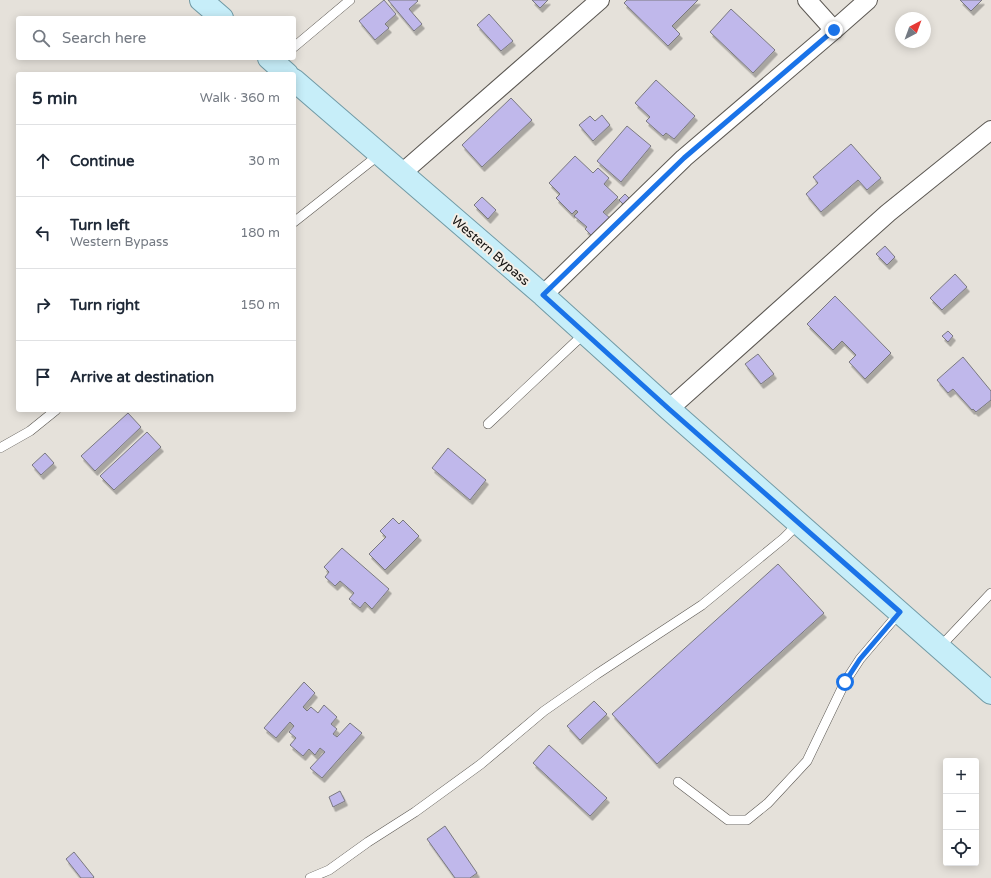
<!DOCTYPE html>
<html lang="en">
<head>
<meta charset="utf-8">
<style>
  :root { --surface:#fff; --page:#f2f2f3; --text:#1f2937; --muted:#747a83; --line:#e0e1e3 }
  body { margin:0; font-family:"Varela Round",sans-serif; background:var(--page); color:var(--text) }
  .controls { position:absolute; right:12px; bottom:12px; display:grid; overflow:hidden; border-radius:4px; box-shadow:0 2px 10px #0003 }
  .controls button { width:36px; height:36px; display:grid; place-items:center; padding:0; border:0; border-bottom:1px solid var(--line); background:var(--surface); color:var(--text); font:20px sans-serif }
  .compass { position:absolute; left:895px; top:12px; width:36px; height:36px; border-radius:50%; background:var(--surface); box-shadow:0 2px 10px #0003; rotate:41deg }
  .stop { position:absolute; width:12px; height:12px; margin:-9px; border:3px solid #1a73e8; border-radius:50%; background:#fff }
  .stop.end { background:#1a73e8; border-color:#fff; box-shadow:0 1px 4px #0008 }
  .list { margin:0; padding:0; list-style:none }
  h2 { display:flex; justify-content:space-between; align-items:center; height:52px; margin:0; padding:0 16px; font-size:17px }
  h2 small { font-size:13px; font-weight:400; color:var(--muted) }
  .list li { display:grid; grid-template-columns:26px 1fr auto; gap:12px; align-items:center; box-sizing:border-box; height:72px; padding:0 16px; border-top:1px solid var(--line) }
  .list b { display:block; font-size:15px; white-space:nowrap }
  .list p { margin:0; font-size:13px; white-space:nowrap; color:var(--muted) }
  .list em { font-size:13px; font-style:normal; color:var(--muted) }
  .icon { flex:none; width:22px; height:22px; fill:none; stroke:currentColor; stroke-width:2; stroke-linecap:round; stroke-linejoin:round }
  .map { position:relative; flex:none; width:991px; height:878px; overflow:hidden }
  .search { position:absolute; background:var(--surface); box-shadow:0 2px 10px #0003; left:16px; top:16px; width:280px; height:44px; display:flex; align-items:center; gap:10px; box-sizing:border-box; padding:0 14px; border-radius:4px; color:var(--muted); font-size:15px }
  .panel { position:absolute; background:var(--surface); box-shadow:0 2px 10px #0003; left:16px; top:72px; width:280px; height:340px; border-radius:4px }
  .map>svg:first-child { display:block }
</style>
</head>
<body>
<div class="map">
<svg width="991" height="878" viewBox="0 0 991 878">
  <defs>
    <filter id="shadow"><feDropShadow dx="2.5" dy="4.5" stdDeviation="0" flood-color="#0004"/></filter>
  </defs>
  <rect width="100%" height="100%" fill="#e5e1da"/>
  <!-- building -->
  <g fill="#c0b8eb" stroke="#7a7980" filter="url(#shadow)">
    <polygon points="384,0 396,14 385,24 389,28 375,40 359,21"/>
    <polygon points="388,0 417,0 418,1 409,9 422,24 414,31"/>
    <polygon points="532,0 548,0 540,8"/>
    <polygon points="627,0 698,0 672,26 680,34 668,46 624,3"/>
    <polygon points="960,0 982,0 971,11"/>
    <polygon points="731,9 775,50 753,73 710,32"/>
    <polygon points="489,14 513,41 501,51 477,25"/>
    <polygon points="656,80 695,116 674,139 666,133 663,136 646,121 650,117 635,103"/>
    <polygon points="511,98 532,120 482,167 462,145"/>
    <polygon points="602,115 610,125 593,141 579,125 590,116 595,121"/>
    <polygon points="627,126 651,146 621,182 597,161"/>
    <polygon points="851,144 881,178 867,190 858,180 821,212 806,194 818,183 813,177"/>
    <polygon points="575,156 593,173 598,168 609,178 604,184 618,197 603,212 611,219 593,237 585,229 587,227 574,216 578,212 576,210 572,214 556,198 560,194 549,183"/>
    <polygon points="625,194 631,200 625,206 619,200"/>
    <polygon points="482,197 496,210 488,219 474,205"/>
    <polygon points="885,246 895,257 887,265 876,254"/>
    <polygon points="955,274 967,287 942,310 930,298"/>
    <polygon points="835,296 891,353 865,379 849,362 856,355 842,341 833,350 807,324"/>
    <polygon points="948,331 953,336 948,342 942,336"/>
    <polygon points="758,354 774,374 761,384 745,364"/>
    <polygon points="963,357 991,391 991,400 976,412 973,409 972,410 953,389 948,393 937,380"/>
    <polygon points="128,413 141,427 95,471 81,456"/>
    <polygon points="147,432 161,447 114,490 100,476"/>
    <polygon points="448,448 486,480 470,500 432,468"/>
    <polygon points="45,453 54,463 41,475 32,465"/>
    <polygon points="393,518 399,524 403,520 419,536 385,570 369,554 386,537 380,531"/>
    <polygon points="342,548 389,589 372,609 365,602 360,608 349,599 354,593 340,581 335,586 325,577 329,572 324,567"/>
    <polygon points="778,564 824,613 657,764 612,714"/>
    <polygon points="304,682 315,693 303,707 307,711 311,707 318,713 324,705 337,717 331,724 337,729 333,734 337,737 350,723 362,733 322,778 310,768 325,752 320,748 315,755 309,749 303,756 290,745 296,738 289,732 294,726 290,722 276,738 264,728"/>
    <polygon points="594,701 607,714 580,740 567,726"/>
    <polygon points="549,745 607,798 590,816 533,763"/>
    <polygon points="340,791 345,801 333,807 329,797"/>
    <polygon points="445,826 477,873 470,878 455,878 427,839"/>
    <polygon points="74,852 94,877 93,878 81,878 66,859"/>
  </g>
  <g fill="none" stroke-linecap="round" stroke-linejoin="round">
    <!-- service casing -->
    <g stroke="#5c5853" stroke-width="10">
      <g id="service">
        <polyline points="294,47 350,0"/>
        <polyline points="294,222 380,154"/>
        <polyline points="488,424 585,333"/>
        <polyline points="0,448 30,431 56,410"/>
        <polyline points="940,647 991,593"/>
        <polyline points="678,782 728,820 747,820 768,803 807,761 845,682 860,659 900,612"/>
        <polyline points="310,878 329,870 368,842 415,812 481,764 544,711 597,674 702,605 784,538 799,523"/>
      </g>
    </g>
    <!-- minor casing -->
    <g stroke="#5c5853" stroke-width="20">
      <g id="minor">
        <polyline points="807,0 834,30"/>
        <polyline points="402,173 600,0"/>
        <polyline points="543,295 684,158 834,30 868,0"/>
        <polyline points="669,409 888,213 991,130"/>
      </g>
    </g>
    <!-- primary casing -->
    <g stroke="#719aa5" stroke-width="24">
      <g id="primary">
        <polyline points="201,0 222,18"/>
        <polyline points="269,58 287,74"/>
        <polyline points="294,80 543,295 669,409 991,693"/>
      </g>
    </g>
    <!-- service -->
    <use href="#service" stroke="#fff" stroke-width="9"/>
    <!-- minor -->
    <use href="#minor" stroke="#fff" stroke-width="18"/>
    <!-- primary -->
    <use href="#primary" stroke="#c7eef9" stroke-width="22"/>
  </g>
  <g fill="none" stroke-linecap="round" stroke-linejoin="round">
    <!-- route -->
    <polyline stroke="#1a73e8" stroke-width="5" points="834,30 684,158 543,295 669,409 900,612 860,659 845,682"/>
  </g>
  <g text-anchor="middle" stroke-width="4" stroke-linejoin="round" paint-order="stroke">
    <!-- street labels -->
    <g font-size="13" fill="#151311" stroke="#f3eee7">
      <text transform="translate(491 250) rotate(41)" y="5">Western Bypass</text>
    </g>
  </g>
</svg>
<div class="controls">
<button>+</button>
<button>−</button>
<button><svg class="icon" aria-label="locate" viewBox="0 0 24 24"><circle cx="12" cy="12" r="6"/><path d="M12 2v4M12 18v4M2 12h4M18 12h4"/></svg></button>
</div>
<svg class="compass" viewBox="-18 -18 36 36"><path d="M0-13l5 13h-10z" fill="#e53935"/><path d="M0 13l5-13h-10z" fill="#747a83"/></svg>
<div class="stop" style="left:845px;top:682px"></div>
<div class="stop end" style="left:834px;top:30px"></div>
<div class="search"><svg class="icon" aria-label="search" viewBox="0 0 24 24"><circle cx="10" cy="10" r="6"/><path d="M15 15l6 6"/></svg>Search here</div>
<section class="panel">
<h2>5 min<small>Walk · 360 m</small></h2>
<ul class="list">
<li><svg class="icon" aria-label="ahead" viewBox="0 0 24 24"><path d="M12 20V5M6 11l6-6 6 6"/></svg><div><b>Continue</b></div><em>30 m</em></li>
<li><svg class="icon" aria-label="left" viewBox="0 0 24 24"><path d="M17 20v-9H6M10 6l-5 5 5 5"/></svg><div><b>Turn left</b><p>Western Bypass</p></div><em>180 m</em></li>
<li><svg class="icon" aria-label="right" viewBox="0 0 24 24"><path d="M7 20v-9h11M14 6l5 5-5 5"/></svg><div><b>Turn right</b></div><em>150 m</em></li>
<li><svg class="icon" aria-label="arrive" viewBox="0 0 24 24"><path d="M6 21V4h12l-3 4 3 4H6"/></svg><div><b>Arrive at destination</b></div></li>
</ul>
</section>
</div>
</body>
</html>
